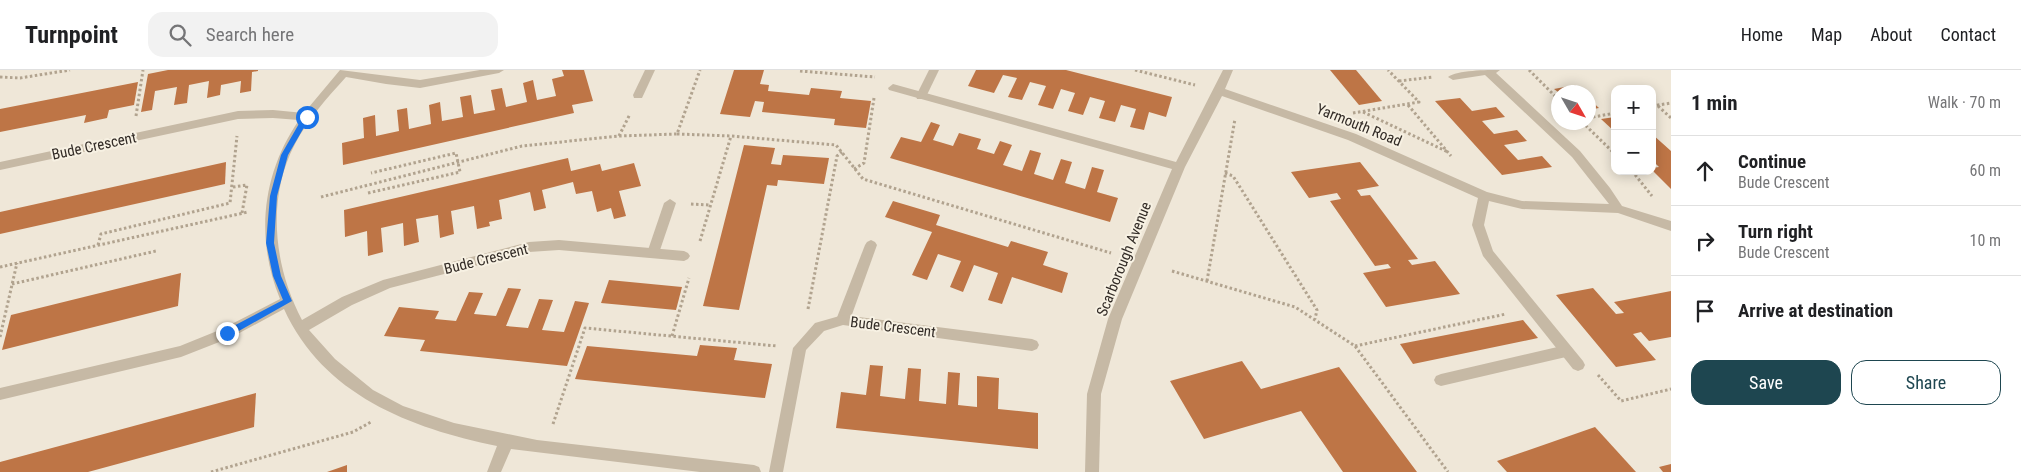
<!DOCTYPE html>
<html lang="en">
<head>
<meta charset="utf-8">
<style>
  :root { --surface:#fff; --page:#f2f2f2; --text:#202124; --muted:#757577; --line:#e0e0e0; --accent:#1e4650 }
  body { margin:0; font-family:"Roboto Condensed",sans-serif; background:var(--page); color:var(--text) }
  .controls { position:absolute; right:15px; top:15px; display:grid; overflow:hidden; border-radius:10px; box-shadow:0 2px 12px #0003 }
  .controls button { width:45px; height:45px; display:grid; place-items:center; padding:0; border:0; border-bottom:1px solid var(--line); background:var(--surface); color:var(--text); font:25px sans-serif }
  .compass { position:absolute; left:1551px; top:15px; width:45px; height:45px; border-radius:50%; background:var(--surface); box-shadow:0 2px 12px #0003; rotate:129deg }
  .stop { position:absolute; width:15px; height:15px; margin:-11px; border:4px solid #1a73e8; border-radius:50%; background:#fff }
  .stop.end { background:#1a73e8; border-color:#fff; box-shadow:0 1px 5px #0008 }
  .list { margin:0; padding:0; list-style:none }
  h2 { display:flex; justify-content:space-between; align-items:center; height:65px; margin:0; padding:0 20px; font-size:21px }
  h2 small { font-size:16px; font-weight:400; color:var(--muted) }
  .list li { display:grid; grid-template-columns:32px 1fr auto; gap:15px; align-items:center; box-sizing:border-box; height:70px; padding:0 20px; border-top:1px solid var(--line) }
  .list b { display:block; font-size:19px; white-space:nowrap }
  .list p { margin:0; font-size:16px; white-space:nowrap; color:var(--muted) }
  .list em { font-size:16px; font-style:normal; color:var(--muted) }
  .actions { display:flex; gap:10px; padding:15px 20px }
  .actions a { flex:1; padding:11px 0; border:1px solid var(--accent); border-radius:15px; text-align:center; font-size:18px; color:var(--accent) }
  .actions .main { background:var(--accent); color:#fff }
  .icon { flex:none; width:28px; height:28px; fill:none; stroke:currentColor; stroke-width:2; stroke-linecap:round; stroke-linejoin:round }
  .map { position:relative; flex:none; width:1671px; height:402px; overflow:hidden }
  header { display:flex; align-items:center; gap:30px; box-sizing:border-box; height:70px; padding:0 25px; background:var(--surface); border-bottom:1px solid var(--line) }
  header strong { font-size:24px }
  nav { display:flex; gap:28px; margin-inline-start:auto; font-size:18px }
  .search { width:350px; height:45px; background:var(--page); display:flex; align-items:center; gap:12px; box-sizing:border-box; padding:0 18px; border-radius:15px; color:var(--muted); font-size:19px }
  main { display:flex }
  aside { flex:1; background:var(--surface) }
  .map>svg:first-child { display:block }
</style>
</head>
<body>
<header>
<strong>Turnpoint</strong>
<div class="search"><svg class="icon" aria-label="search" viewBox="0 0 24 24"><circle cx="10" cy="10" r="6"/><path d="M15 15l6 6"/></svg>Search here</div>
<nav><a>Home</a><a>Map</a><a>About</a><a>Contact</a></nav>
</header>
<main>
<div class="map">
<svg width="1671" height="402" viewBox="0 0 1671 402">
  <rect width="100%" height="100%" fill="#efe7d8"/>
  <!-- building -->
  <g fill="#be7546">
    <polygon points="168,0 258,0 258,1 252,2 251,21 240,23 241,11 221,15 220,25 207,28 209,11 189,15 187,33 174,35 177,17 155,21 152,40 141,42 148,4"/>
    <polygon points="562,0 584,0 593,31 572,35 574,43 343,95 342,73 364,68 363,48 375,45 376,66 399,61 397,40 407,38 409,59 431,54 429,35 440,32 442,51 463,47 460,27 471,25 474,44 495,40 491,20 502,18 506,37 527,32 523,13 533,10 537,30 556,26 552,9 564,6"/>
    <polygon points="734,0 764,0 760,14 769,15 768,21 809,25 811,18 842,21 840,28 871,31 866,58 834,55 835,49 762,42 764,32 755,31 750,47 720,44"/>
    <polygon points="976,0 1066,0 1172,27 1166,47 1149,42 1144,60 1130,57 1136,39 1121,35 1115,52 1099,48 1105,31 1090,27 1083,45 1068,41 1075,23 1061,19 1053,39 1038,35 1046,16 1030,12 1022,30 1008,27 1017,8 1003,5 994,23 968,16"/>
    <polygon points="1330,0 1356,0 1382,31 1359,35"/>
    <polygon points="138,12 134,35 109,40 107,48 84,53 86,45 0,62 0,39"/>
    <polygon points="1575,15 1582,22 1558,22 1554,19"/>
    <polygon points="1460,28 1472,41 1496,37 1505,47 1482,51 1494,64 1517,60 1527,71 1504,75 1518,90 1542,86 1552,97 1502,105 1435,31"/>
    <polygon points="1588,28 1599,38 1588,40"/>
    <polygon points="1615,47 1615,62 1601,49"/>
    <polygon points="931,52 940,55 933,70 953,76 959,63 981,69 977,79 994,84 1000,71 1012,75 1003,95 1022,101 1030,80 1041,83 1034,104 1053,110 1061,89 1072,92 1065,113 1085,119 1092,97 1104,100 1097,122 1118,128 1110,152 890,88 901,67 921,72"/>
    <polygon points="1652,64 1671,81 1671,119 1652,100 1652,98 1659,97 1652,90"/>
    <polygon points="744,75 775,78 771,94 781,95 783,85 829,88 824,114 778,110 777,116 767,115 739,240 703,236"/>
    <polygon points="568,88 571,101 600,94 602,101 634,93 641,116 619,121 626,146 614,149 611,138 597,142 592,121 576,124 573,112 542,120 546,138 534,141 530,122 499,130 502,149 489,152 490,156 477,159 474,136 451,141 454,164 440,168 438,145 416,149 419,172 404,176 403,153 381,158 383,182 368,186 367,161 345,167 344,140"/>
    <polygon points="226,92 225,114 0,164 0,142"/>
    <polygon points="1360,92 1379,116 1357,120 1361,126 1370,125 1418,189 1408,190 1412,195 1435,191 1460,224 1386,237 1363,203 1391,198 1388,194 1375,196 1330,131 1341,129 1337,123 1309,128 1291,102"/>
    <polygon points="893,131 940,145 936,155 1008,177 1011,171 1048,182 1043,195 1068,203 1062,223 1012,207 1002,234 988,230 998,203 974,195 963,222 950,217 961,191 938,184 927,210 912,205 932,162 885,147"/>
    <polygon points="181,203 178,236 2,280 11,245"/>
    <polygon points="609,210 682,217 676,240 601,233"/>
    <polygon points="508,218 521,219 506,256 528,258 539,229 553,230 542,260 564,262 575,231 589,233 567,296 420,281 425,270 384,266 399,237 439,241 435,249 456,251 469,222 483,223 474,244 496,246"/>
    <polygon points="1593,218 1616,244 1624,243 1614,232 1671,221 1671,267 1649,271 1641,262 1633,264 1656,290 1616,297 1556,225"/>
    <polygon points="1523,250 1538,268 1413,294 1400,274"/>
    <polygon points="700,275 737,278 734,290 772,294 765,328 575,309 587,276 697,286"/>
    <polygon points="1242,291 1261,319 1339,297 1417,402 1343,402 1301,341 1204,369 1170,311"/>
    <polygon points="870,295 883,296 880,326 905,329 908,298 921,299 919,331 946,334 948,302 960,303 958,335 977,337 977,306 999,308 998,339 1038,343 1038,379 836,358 841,322 866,325"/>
    <polygon points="256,323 254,357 88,402 0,402 0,392"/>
    <polygon points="1595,357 1636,402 1507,402 1497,391"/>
    <polygon points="1671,394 1671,402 1663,402 1659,397"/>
    <polygon points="347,395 347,402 327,402"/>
  </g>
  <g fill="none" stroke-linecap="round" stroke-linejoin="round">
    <!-- path -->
    <g stroke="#b1a38f" stroke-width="3" stroke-dasharray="2.5 2.5" stroke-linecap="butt">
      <polyline points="1135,0 1195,15"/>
      <polyline points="1529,0 1558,29"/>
      <polyline points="800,1 875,7"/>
      <polyline points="0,7 20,8 70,0"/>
      <polyline points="1399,11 1433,7"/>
      <polyline points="1408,35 1451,86"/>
      <polyline points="1652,36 1671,33"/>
      <polyline points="1658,36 1671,48"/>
      <polyline points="1363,42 1448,82"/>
      <polyline points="1353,43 1419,32 1388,0"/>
      <polyline points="136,46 143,0"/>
      <polyline points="1588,48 1615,43"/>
      <polyline points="1582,52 1615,84"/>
      <polyline points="677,64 731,66 836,75 863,109 1111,183"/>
      <polyline points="619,66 630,44"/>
      <polyline points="854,99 864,93 874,28"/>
      <polyline points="1632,101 1652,126"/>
      <polyline points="1225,103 1233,106 1317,240 1315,249"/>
      <polyline points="233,117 247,115 242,143"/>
      <polyline points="368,123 460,102 456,83 371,103"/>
      <polyline points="321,127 522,76 619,66 677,64 700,0"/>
      <polyline points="691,134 710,135"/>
      <polyline points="700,171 731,66"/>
      <polyline points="98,175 101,164 230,133 237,66"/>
      <polyline points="0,197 248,142"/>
      <polyline points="1172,201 1295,237 1355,276 1448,402"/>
      <polyline points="1207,211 1235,49"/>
      <polyline points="12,214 156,181"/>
      <polyline points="808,239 837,86 842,82"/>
      <polyline points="672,266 689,208"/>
      <polyline points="0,267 17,193"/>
      <polyline points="1355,276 1506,244"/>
      <polyline points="1598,305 1621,331 1671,319"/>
      <polyline points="553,354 585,258 777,276"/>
      <polyline points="211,402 353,362 371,352"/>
    </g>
    <!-- lane -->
    <g fill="#c6b9a5" fill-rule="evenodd">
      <polygon points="645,0 655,0 642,28 634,28 633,25"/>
      <polygon points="929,0 939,0 925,29 917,29 916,26"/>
      <polygon points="670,129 676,133 659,183 657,186 649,186 647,183 664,133"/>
      <polygon points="871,170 875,172 877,175 850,250 848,254 843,255 838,254 836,250 865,175 867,172"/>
      <polygon points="1566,275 1571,277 1573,281 1571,285 1566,287 1441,316 1436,314 1434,310 1436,306 1441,304"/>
    </g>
    <!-- street -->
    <g fill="#c6b9a5" fill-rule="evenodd">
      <path d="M340,0L420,10L480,0H504L499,3L420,18L386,14L346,7C327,28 308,49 295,74C266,129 274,197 302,250L342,227L383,210L529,172L559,170L684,181L688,183L690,186L688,189L684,191L559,180L529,182L390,218L352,235L309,260L335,289L373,320L403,336L454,353L537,370L754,395L759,397L761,402H700L511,379L501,402H487L497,376C410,358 323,325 284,239L232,267L181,287L0,330V318L180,276L222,259L280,229C255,168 262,104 299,50L273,48L238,49L0,100V92L238,41L273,40L304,43Z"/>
      <path d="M1223,0H1233L1225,19L1356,64L1487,122L1522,131L1609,134L1572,87L1485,5L1453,10L1448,7C1457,0 1487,0 1500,0L1496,3L1580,81L1610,118L1622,136L1671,151V161L1618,143L1522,139L1489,131L1484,155L1493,181L1583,291L1585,295L1583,299L1578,301L1573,299L1483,186L1472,155L1478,128L1348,70L1222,26L1185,97L1122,249L1101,324L1099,402H1085L1087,324L1108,249L1172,99L889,20L888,18L893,14L1176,92Z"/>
      <polygon points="843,245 1032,269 1037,271 1039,275 1037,279 1032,281 843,255 824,261 806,280 783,402 769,402 793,278 815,253"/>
    </g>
  </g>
  <!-- route -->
  <polygon fill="#1a73e8" points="304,45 310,47 288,85 277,126 274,173 281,206 292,231 230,266 224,266 224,261 283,230 273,206 266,173 270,126 281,85"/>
  <g text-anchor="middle" stroke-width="4" stroke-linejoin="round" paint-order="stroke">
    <!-- street labels -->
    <g font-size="15" fill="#322b26" stroke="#f7f1e3">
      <text transform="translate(1359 55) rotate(22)" y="5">Yarmouth Road</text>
      <text transform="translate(94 76) rotate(-12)" y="5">Bude Crescent</text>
      <text transform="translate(486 189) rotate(-14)" y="5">Bude Crescent</text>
      <text transform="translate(1124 189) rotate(-68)" y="5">Scarborough Avenue</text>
      <text transform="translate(893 257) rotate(7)" y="5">Bude Crescent</text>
    </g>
  </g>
</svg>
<div class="controls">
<button>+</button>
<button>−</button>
</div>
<svg class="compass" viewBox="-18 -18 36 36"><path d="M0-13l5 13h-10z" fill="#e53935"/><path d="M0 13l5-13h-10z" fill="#757577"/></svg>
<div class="stop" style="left:307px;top:47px"></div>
<div class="stop end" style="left:227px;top:263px"></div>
</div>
<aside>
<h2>1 min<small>Walk · 70 m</small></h2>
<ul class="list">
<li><svg class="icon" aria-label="ahead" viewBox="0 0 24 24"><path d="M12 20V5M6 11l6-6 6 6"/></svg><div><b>Continue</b><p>Bude Crescent</p></div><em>60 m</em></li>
<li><svg class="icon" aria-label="right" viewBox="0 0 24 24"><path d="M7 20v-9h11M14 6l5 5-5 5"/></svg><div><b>Turn right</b><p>Bude Crescent</p></div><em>10 m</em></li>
<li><svg class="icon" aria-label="arrive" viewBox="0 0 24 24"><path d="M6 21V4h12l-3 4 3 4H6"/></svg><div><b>Arrive at destination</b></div></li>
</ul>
<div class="actions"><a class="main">Save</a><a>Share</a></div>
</aside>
</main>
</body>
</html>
